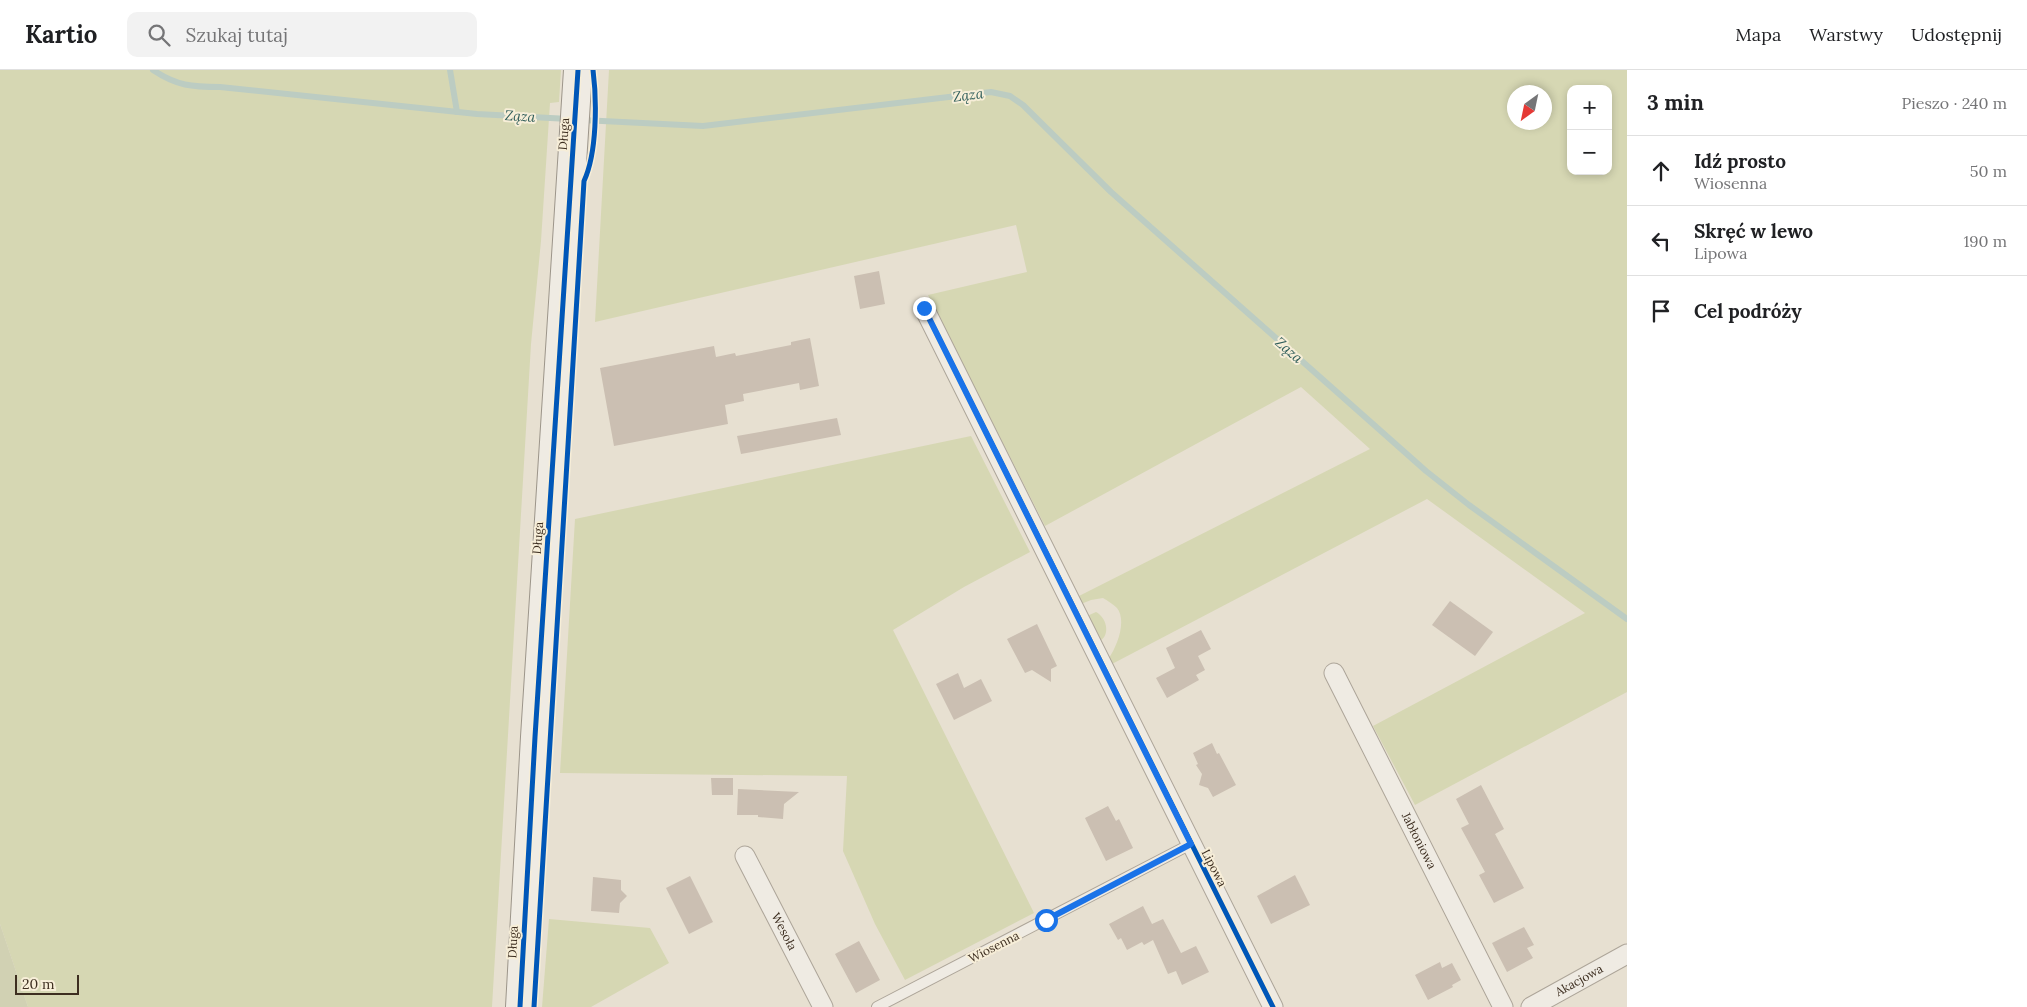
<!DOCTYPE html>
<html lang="pl">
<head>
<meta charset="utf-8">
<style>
  :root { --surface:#fff; --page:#f2f2f2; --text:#202124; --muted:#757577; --line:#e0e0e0 }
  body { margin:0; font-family:Lora,serif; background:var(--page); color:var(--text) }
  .controls { position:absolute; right:15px; top:15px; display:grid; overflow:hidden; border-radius:10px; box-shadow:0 2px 8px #0003 }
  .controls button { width:45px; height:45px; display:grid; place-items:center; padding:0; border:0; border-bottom:1px solid var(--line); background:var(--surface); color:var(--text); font:25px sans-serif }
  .compass { position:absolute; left:1507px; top:15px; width:45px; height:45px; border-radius:50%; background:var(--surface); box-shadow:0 2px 8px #0003; rotate:213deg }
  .scale { position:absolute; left:15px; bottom:12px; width:64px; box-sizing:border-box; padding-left:5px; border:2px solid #3d2e20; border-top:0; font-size:14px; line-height:18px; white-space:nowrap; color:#3d2e20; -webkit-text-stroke:4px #f7eed8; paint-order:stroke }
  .stop { position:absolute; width:15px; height:15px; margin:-11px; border:4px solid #1a73e8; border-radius:50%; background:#fff }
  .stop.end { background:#1a73e8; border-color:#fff; box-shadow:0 1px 5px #0008 }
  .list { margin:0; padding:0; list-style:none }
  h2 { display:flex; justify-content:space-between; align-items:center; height:65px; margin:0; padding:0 20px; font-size:21px }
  h2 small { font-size:16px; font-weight:400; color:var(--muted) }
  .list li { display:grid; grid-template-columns:32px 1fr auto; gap:15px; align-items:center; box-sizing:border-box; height:70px; padding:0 20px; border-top:1px solid var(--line) }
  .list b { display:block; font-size:19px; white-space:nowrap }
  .list p { margin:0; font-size:16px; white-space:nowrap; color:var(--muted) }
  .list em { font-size:16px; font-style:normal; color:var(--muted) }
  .icon { flex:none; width:28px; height:28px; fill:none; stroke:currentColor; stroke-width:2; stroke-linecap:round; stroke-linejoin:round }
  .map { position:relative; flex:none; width:1627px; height:937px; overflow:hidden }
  header { display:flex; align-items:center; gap:30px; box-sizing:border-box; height:70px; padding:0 25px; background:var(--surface); border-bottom:1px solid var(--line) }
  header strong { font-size:24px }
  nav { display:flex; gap:28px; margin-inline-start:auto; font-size:18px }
  .search { width:350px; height:45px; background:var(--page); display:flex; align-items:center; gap:12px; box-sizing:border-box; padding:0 18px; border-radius:10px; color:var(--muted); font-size:19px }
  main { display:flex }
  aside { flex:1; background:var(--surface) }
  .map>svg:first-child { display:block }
</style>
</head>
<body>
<header>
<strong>Kartio</strong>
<div class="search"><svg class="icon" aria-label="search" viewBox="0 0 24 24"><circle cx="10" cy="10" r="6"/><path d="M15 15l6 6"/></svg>Szukaj tutaj</div>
<nav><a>Mapa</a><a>Warstwy</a><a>Udostępnij</a></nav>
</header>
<main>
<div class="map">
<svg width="1627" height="937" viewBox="0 0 1627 937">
  <rect width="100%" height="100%" fill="#e7e0d1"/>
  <!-- green -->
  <g fill="#d6d7b3" fill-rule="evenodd">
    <polygon points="0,0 561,0 559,32 550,33 541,171 531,274 492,937 28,937 0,854"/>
    <path d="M609,0H1627V622L1415,735L1373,656L1585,543L1427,429L1112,594L1109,588C1117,576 1127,551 1117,538C1113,534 1108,531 1103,528L1091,530L1081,534L1079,526L1370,379L1301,317L1045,456L928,225L1027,202L1016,155L595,252ZM1571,19H1608V101H1571ZM1514,22H1544V52H1514Z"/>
    <polygon points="971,366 1030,482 964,517 893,560 1034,843 905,910 875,854 843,781 847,706 560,703 575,449"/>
    <path d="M1096,542C1106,547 1111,564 1100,571L1087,546Z"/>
    <polygon points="549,849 650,858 669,893 591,937 542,937"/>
  </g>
  <!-- cemetery -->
  <polygon fill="#d1d1b3" points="0,854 28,937 0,937"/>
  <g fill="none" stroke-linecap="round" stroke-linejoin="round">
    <!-- stream -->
    <g stroke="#bcccc2" stroke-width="6">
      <path d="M153,0C177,16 192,17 220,17L477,44L569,49"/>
      <polyline points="450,0 457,42"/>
      <polyline points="582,50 703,56 991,22 1010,26 1023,35 1111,122 1426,401 1469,435 1627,549"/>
    </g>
  </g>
  <!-- building -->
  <g fill="#cbbfb2">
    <polygon points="879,201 885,234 860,239 854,206"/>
    <polygon points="810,268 819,316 800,320 799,313 743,324 744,331 725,335 728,354 614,376 600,298 714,276 716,287 735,283 736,286 791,275 791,272"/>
    <polygon points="837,348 841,365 741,384 737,366"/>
    <polygon points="1450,531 1493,562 1475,586 1432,555"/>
    <polygon points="1037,554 1057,596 1051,599 1051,612 1032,600 1025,603 1007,569"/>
    <polygon points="1201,560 1211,579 1198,586 1205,600 1196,605 1199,610 1167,628 1156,608 1175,598 1166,578"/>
    <polygon points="958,603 964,618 981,609 992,631 954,650 936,614"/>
    <polygon points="1212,673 1217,684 1219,683 1236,715 1213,727 1208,718 1199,715 1202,704 1196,695 1198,694 1193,683"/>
    <polygon points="711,708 733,708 733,725 712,725"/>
    <polygon points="1481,715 1504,759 1495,764 1524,818 1494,833 1479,805 1485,802 1461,758 1469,754 1456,729"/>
    <polygon points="738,719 799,722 784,734 783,749 758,747 758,745 737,745"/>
    <polygon points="1108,736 1116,751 1119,749 1133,778 1106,791 1085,748"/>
    <polygon points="1295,805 1310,835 1271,854 1257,826"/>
    <polygon points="690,806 713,852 689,864 666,818"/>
    <polygon points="593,807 621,810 621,820 627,826 620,833 619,843 591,841"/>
    <polygon points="1143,836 1152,854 1163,849 1181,883 1196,876 1209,902 1182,915 1176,901 1168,904 1153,870 1144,875 1142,872 1127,880 1121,868 1118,870 1109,854"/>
    <polygon points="1524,857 1534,875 1527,878 1533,888 1507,902 1492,873"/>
    <polygon points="859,871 880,910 856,923 835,884"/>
    <polygon points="1440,892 1442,898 1452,893 1461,910 1452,915 1453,917 1428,930 1415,905"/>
  </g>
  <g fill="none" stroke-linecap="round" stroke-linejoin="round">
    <!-- lane casing -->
    <g stroke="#ada599" stroke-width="12">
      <polyline id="lane" points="877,937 1191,774"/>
    </g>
    <!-- street casing -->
    <g stroke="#ada599" stroke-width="21">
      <g id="street">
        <polyline points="924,238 1273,937"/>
        <path id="s1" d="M1334,603L1503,937"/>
        <path id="s2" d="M745,786L823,937"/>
        <path id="s3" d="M1531,937L1627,884"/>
      </g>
    </g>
    <!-- secondary casing -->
    <g stroke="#9c958a" stroke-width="30">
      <polyline id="secondary" points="520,937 535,667 578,0"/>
    </g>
    <!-- lane -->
    <use href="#lane" stroke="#efebe3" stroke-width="10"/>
    <!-- street -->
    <use href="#street" stroke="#efebe3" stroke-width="19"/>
    <!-- secondary -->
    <use href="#secondary" stroke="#efebe3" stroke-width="28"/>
    <!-- cycleway casing -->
    <g stroke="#f7eed8" stroke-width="8">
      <g id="cycleway">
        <polyline points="924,238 1273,937"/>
        <polyline points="520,937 535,667 578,0"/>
        <path d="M534,937L584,111C597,83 597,31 593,0"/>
      </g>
    </g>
    <!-- cycleway -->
    <use href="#cycleway" stroke="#0057b8" stroke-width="5"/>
  </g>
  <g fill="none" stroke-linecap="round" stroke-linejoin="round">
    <!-- route -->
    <polyline stroke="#1a73e8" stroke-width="6" points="924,238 1191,774 1046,850"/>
  </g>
  <g text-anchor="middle" stroke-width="4" stroke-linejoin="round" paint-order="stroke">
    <!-- street labels -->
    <g font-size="12" fill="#3d2e20" stroke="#f7eed8">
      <text transform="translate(564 64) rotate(-86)" y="4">Długa</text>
      <text transform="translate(538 468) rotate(-86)" y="4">Długa</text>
      <text dy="4" stroke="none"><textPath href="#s1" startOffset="188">Jabłoniowa</textPath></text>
      <text transform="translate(1214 798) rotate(63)" y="4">Lipowa</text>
      <text dy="4" stroke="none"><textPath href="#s2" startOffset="85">Wesoła</textPath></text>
      <text transform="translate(513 872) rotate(-87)" y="4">Długa</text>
      <text transform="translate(994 877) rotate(-27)" y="4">Wiosenna</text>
      <text dy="4" stroke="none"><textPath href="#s3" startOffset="55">Akacjowa</textPath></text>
    </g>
    <!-- water labels -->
    <g font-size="14" font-style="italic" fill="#2f5d5a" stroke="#f7eed8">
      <text transform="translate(968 25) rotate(-7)" y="5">Ząza</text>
      <text transform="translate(520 46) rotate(4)" y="5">Ząza</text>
      <text transform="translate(1289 280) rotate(41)" y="5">Ząza</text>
    </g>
  </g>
</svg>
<div class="controls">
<button>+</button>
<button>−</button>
</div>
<svg class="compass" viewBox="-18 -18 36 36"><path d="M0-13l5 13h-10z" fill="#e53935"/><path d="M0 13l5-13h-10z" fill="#757577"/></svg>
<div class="scale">20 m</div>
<div class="stop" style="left:1046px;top:850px"></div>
<div class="stop end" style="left:924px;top:238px"></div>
</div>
<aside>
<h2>3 min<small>Pieszo · 240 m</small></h2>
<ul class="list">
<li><svg class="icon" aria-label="ahead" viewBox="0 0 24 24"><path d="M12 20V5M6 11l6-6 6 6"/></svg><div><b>Idź prosto</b><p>Wiosenna</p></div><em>50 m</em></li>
<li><svg class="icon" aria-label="left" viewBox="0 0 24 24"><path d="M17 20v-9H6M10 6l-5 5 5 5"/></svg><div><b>Skręć w lewo</b><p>Lipowa</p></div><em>190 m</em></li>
<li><svg class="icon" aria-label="arrive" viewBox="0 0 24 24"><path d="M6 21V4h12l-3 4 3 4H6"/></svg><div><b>Cel podróży</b></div></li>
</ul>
</aside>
</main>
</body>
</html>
